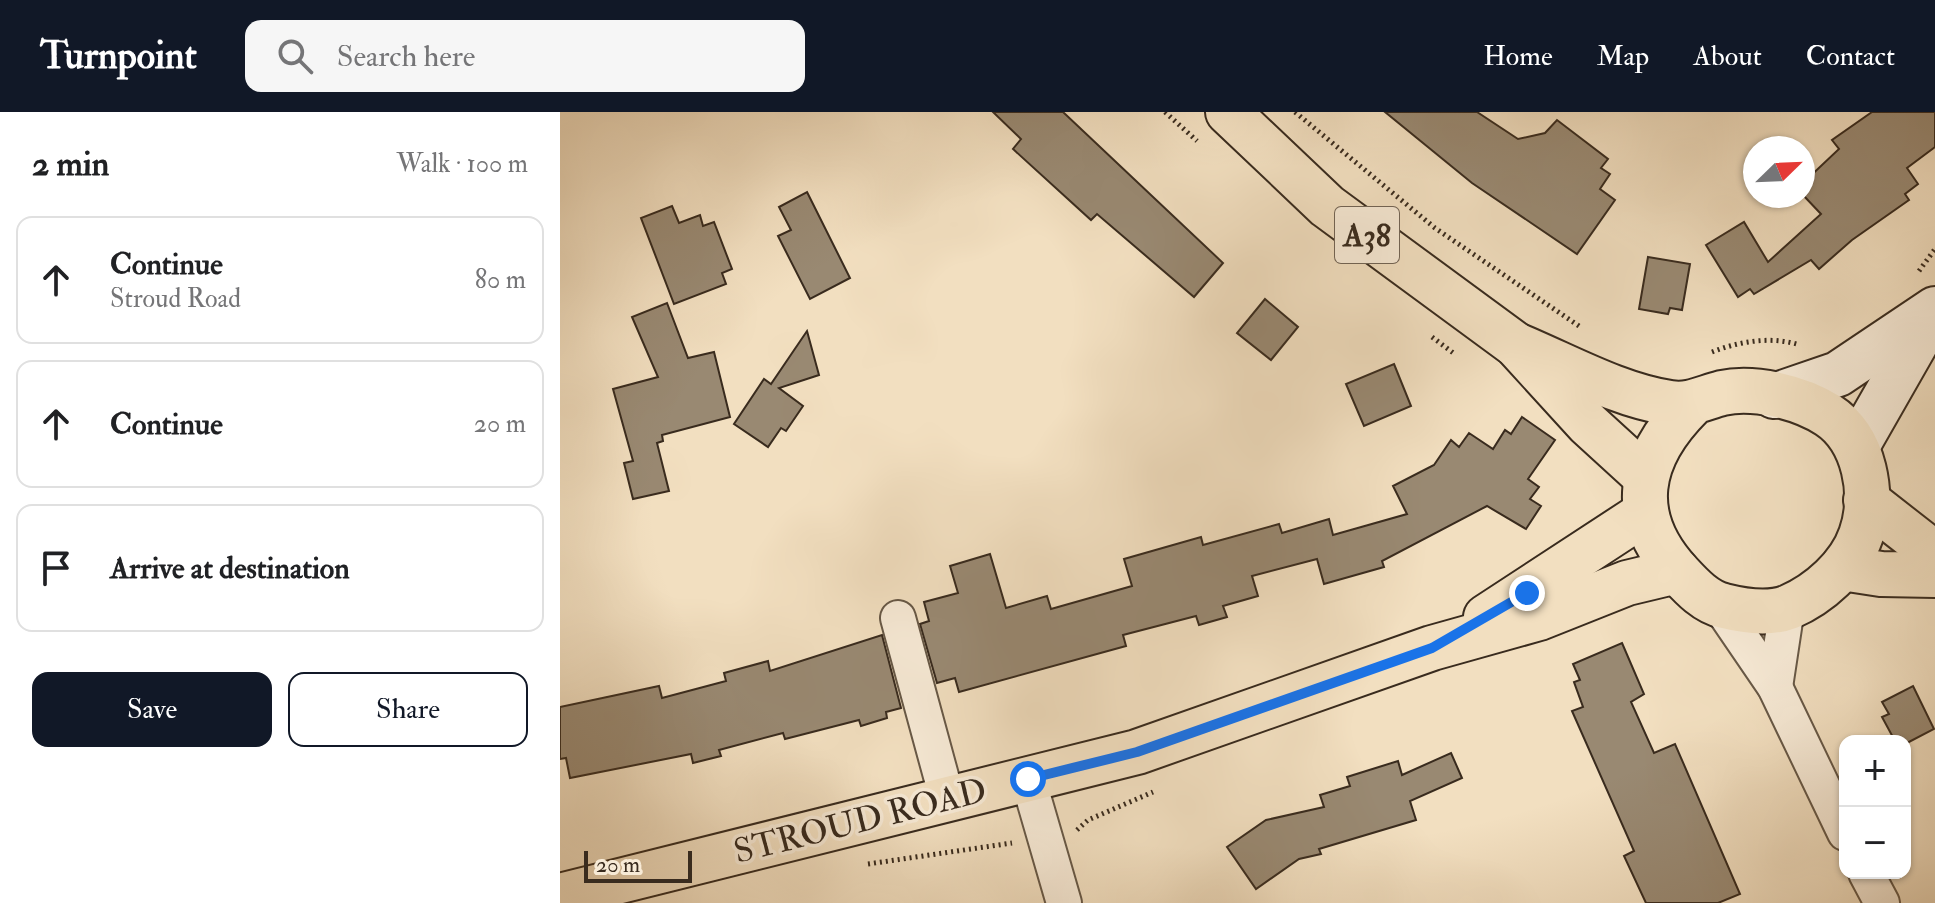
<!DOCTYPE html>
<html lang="en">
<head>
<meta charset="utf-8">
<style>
  :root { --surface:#fff; --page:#f6f6f6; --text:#202124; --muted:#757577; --line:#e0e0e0; --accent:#111827 }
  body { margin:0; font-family:"IM FELL Double Pica",serif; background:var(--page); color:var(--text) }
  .controls { position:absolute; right:24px; bottom:24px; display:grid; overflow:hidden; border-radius:16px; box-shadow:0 2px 6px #0004 }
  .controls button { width:72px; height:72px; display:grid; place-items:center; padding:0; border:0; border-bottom:2px solid var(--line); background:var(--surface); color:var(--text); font:40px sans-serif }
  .compass { position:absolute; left:1183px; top:24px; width:72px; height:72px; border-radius:50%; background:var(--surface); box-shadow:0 2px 6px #0004; rotate:67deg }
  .scale { position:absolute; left:24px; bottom:20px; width:108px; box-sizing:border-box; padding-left:8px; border:4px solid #392b1e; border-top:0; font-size:22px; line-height:28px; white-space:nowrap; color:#392b1e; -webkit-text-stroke:6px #f7ead6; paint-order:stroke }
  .stop { position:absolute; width:24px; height:24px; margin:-18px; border:6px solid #1a73e8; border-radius:50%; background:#fff }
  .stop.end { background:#1a73e8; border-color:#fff; box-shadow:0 2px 8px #0008 }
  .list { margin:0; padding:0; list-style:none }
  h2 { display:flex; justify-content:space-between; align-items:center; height:104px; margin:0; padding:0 32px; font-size:34px }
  h2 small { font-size:26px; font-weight:400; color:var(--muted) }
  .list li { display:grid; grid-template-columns:52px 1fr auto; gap:24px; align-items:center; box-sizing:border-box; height:128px; margin:0 16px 16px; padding:0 16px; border:2px solid var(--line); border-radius:16px }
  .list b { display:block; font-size:30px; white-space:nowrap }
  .list p { margin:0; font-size:26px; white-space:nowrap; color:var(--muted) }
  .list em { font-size:26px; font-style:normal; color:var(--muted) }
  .actions { display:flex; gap:16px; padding:24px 32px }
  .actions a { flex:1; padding:18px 0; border:2px solid var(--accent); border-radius:16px; text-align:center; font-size:28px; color:var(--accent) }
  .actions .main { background:var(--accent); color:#fff }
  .icon { flex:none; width:44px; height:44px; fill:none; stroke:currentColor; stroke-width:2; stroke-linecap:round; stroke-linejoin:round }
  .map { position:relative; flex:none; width:1375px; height:791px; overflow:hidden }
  header { display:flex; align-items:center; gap:48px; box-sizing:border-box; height:112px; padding:0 40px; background:var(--accent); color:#fff }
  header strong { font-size:38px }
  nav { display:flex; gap:44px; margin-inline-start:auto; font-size:28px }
  .search { width:560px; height:72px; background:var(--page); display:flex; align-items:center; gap:20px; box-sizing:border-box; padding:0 28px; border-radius:16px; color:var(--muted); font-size:30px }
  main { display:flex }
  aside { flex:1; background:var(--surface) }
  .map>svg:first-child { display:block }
</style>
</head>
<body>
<header>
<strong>Turnpoint</strong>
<div class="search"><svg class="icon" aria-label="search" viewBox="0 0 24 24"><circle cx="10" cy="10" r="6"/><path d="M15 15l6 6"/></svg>Search here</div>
<nav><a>Home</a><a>Map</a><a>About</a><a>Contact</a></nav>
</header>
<main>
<aside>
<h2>2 min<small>Walk · 100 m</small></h2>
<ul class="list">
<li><svg class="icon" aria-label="ahead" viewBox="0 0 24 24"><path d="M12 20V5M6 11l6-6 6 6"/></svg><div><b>Continue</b><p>Stroud Road</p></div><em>80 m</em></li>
<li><svg class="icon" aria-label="ahead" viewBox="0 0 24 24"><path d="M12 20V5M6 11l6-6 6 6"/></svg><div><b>Continue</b></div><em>20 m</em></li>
<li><svg class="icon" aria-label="arrive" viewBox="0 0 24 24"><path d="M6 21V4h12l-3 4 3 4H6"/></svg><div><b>Arrive at destination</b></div></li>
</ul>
<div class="actions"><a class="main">Save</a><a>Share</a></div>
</aside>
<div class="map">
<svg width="1375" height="791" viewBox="0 0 1375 791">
  <rect width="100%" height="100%" fill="#f2dfc0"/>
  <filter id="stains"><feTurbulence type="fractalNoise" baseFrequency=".0025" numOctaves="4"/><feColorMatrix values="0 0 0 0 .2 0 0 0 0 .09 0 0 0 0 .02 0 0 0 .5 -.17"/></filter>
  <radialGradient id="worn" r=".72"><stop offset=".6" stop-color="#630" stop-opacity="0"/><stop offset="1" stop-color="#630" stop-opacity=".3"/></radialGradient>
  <!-- building -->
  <g fill="#998972" stroke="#392b1e" stroke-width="2">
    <polygon points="433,0 503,0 663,151 634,185 537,102 531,108 453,37 461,27"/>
    <polygon points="825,0 917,0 958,27 985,21 997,8 1048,47 1041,56 1050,62 1040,77 1055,88 1017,142 912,71"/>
    <polygon points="1312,0 1375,0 1375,35 1347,56 1358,72 1345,82 1349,88 1292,128 1259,157 1251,148 1194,182 1190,177 1178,185 1146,133 1184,110 1208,150 1261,102 1243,83 1243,71 1279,37 1272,28"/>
    <polygon points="247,80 290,166 250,187 218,124 231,118 219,95"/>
    <polygon points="112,94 119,111 140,103 143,114 154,110 172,157 162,161 166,172 114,192 81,106"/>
    <polygon points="1088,145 1130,152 1122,198 1110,196 1108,202 1079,197"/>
    <polygon points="705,187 738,215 711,248 677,221"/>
    <polygon points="107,191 128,246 154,240 170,305 102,323 103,329 97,331 109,379 73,387 64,351 73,349 53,277 98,265 72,205"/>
    <polygon points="247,219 259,263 219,276 243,294 226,319 221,316 208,335 174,312 204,267 211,272"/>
    <polygon points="834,252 851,294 804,314 786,272"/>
    <polygon points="962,305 995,328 968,367 979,375 970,387 981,394 966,417 927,394 822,449 824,455 764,472 757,447 692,464 698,484 663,494 667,505 639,513 636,504 563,523 566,534 399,580 395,566 377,571 360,512 369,509 364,490 398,481 390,454 430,442 446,496 487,484 491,497 572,474 564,447 641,425 643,433 719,412 722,421 769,407 773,423 847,402 833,374 874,353 891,328 899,335 909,321 933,337 945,318 951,322"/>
    <polygon points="322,523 341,596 326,600 327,606 301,614 299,608 225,627 223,621 159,638 161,644 133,651 131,642 10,666 6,646 0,647 0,595 99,574 102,586 166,569 164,561 208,549 210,559"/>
    <polygon points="1062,531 1084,582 1071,590 1094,641 1115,632 1180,782 1158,791 1086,791 1064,744 1074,739 1012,599 1023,595 1014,570 1020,568 1013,552"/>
    <polygon points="1353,574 1374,617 1345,632 1345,629 1335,629 1322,605 1329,602 1322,590"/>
    <polygon points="891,641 902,666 850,689 856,708 759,737 761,742 739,747 696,777 667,735 706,708 764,695 760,683 790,674 787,665 838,649 842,663"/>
  </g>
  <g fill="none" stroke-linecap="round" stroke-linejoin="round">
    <!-- minor casing -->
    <g stroke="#675846" stroke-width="38">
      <g id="minor">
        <polyline points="1159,493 1215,575 1285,721"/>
        <polyline points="338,506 387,686"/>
        <polyline points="1215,575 1227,496"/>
        <polyline points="468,667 504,791"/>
        <polyline points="1306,761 1322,791"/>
      </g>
    </g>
    <!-- secondary casing -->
    <g stroke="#392b1e" stroke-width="48">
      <g id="secondary">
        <polyline points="1214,284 1278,262 1375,197"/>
        <polyline points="1297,334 1369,208"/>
      </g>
    </g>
    <!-- primary casing -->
    <g stroke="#392b1e" stroke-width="48">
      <g id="primary">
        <polyline points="926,505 1085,401"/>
        <polyline points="0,784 577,640 872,536 979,506 1067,471 1117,459"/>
      </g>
    </g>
    <!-- trunk casing -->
    <g stroke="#392b1e" stroke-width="48">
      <g id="trunk">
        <polyline points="668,0 767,94 956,233 1028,312 1086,365"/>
        <path d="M956,233C1005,253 1057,283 1110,291C1130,294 1143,286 1162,281C1194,274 1240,285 1268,303C1305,327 1315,383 1301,423C1290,455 1259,482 1229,495C1209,503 1184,499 1164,494C1146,490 1132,475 1120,462C1066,404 1078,346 1131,293"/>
        <polyline points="1306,388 1375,442"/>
        <polyline points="1282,456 1321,462 1375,463"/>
      </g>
    </g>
    <!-- path -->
    <g stroke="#392b1e" stroke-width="5" stroke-dasharray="2 4" stroke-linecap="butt">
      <polyline points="605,0 637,29"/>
      <polyline points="735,0 875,116 1019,214"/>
      <polyline points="1359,159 1375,137"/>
      <polyline points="872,225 896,243"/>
      <path d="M1152,240C1180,229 1212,224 1240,233"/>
      <polyline points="517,718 528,708 593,680"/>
      <polyline points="308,752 452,731"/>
    </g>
    <!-- minor -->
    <use href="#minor" stroke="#f7ead6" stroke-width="34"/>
    <!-- secondary -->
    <use href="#secondary" stroke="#f7ead6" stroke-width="44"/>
    <!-- primary -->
    <use href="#primary" stroke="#f2dfc0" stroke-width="44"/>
    <!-- trunk -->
    <use href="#trunk" stroke="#f2dfc0" stroke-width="44"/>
  </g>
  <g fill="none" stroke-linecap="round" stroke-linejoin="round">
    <!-- route -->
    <polyline stroke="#1a73e8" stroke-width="10" points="468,667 577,640 872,536 967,481"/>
  </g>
  <g text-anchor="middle" stroke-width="7" stroke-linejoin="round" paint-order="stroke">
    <!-- shield labels -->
    <rect fill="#f7ead6" stroke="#726455" stroke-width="2" x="775" y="95" width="64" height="56" rx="6"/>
    <g font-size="32" font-weight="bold" fill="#392b1e">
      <text x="807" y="134">A38</text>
    </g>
    <!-- street labels -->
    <g font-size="34" fill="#392b1e" stroke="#f7ead6">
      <text transform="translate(300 708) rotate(-14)" y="12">STROUD ROAD</text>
    </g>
  </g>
  <rect width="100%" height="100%" filter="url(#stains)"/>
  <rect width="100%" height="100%" fill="url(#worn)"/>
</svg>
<div class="controls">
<button>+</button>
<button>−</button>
</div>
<svg class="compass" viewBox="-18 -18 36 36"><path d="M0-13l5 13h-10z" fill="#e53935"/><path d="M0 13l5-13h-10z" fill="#757577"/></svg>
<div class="scale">20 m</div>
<div class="stop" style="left:468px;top:667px"></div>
<div class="stop end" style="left:967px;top:481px"></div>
</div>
</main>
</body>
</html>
